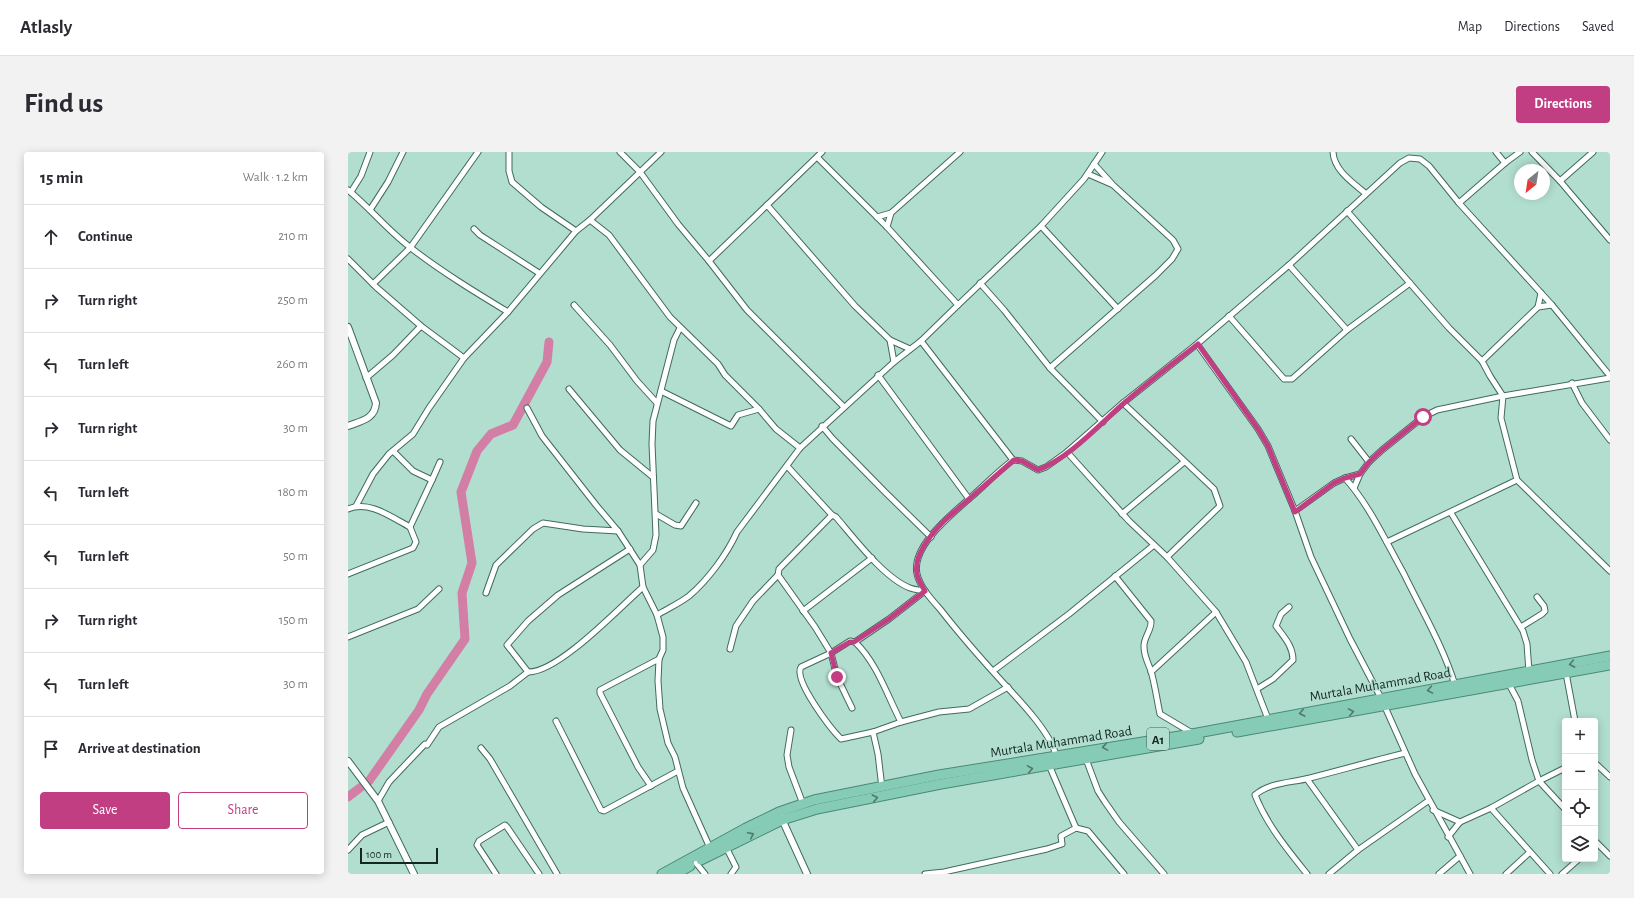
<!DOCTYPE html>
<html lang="en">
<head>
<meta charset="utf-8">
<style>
  :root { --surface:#fff; --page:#f2f2f3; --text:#2b2b33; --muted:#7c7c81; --line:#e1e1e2; --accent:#c23e83 }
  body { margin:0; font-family:"Alegreya Sans",sans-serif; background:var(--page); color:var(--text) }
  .controls { position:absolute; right:12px; bottom:12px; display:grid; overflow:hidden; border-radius:4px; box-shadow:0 2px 10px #0003 }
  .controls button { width:36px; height:36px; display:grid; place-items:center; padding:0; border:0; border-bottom:1px solid var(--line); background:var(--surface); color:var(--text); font:20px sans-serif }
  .compass { position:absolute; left:1166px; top:12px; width:36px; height:36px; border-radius:50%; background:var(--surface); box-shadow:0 2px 10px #0003; rotate:210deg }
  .scale { position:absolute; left:12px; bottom:10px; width:78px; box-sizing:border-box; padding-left:4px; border:2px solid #152721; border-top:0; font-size:11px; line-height:14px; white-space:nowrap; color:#152721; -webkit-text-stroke:3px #b1decf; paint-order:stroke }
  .stop { position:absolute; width:12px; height:12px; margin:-9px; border:3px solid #c23e83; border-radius:50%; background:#fff }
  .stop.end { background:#c23e83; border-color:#fff; box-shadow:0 1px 4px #0008 }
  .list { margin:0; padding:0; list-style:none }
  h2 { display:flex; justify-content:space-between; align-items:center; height:52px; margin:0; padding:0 16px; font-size:17px }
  h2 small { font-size:13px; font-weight:400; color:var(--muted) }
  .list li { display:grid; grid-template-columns:26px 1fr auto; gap:12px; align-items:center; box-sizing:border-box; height:64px; padding:0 16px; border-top:1px solid var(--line) }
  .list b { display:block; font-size:15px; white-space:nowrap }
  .list em { font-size:13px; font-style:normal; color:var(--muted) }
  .actions { display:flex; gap:8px; padding:12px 16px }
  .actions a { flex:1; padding:9px 0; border:1px solid var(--accent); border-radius:4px; text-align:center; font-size:14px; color:var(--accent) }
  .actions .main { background:var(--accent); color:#fff }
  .icon { flex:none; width:22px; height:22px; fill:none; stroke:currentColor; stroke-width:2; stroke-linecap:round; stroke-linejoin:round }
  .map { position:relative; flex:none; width:1262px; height:722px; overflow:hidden; border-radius:4px }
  header { display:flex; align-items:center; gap:24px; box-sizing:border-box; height:56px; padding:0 20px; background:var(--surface); border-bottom:1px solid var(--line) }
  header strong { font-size:19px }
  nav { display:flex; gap:22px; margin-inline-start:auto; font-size:14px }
  .intro { display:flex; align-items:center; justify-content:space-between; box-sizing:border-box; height:96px; padding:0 24px }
  h1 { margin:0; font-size:28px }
  .button { padding:10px 18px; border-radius:4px; background:var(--accent); color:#fff; font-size:14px; font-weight:700 }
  main { display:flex; gap:24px; padding:0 24px }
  aside { flex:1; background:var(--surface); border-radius:4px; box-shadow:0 2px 10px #0003 }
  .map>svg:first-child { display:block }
</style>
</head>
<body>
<header>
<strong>Atlasly</strong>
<nav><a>Map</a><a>Directions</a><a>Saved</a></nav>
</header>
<div class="intro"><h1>Find us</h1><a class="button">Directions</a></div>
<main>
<aside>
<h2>15 min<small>Walk · 1.2 km</small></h2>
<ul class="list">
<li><svg class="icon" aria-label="ahead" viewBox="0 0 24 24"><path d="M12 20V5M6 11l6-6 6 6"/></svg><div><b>Continue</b></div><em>210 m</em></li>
<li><svg class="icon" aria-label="right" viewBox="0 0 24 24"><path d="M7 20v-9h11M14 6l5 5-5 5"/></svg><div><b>Turn right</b></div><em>250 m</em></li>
<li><svg class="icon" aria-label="left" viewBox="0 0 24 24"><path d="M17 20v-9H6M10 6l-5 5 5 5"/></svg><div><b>Turn left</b></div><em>260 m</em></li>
<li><svg class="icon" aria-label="right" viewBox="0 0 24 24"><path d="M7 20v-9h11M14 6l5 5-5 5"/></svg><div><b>Turn right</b></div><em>30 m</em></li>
<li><svg class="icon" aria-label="left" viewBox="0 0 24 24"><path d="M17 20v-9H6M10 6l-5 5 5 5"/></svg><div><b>Turn left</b></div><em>180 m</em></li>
<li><svg class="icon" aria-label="left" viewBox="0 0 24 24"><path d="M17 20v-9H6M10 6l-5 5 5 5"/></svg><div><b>Turn left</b></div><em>50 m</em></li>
<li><svg class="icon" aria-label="right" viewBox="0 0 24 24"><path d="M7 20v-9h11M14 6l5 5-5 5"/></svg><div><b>Turn right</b></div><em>150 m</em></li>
<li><svg class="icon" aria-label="left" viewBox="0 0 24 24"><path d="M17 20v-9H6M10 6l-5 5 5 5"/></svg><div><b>Turn left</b></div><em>30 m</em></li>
<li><svg class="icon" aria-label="arrive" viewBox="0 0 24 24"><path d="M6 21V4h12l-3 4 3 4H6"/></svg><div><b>Arrive at destination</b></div></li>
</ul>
<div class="actions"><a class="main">Save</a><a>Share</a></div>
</aside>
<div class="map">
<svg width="1262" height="722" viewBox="0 0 1262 722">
  <rect width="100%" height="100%" fill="#b1decf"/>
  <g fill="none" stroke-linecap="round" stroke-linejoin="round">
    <!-- river -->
    <polyline stroke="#d37fa5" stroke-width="9" points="0,645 21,629 71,558 79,542 117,487 114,441 124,411 113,340 129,299 143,282 165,273 199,210 201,190"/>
    <!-- minor casing -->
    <g stroke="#416b5d" stroke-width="7">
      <g id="minor">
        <polyline points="161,0 161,19 164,30 193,55 228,79"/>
        <polyline points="272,0 292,20 330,72 361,109 399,158 495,254"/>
        <path d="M985,0C986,18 1004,30 1017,41"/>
        <polyline points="1148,0 1157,11"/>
        <polyline points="1184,0 1212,29 1245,0"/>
        <polyline points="740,22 763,32"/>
        <polyline points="1212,29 1262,88"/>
        <path d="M0,38C22,56 40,79 63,96C94,120 127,140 160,160"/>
        <polyline points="3,40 13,24 22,0"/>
        <polyline points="1111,51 1157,11 1172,0"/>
        <polyline points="419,53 507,154 542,188 562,197"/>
        <polyline points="22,58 40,30 55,0"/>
        <polyline points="999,59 1101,176 1134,209 1142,224 1155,244 1153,266 1169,328 1262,419"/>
        <polyline points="529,65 543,61 612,0"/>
        <polyline points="242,68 261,83 322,165 370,212 377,223 411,257 428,277 452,296"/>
        <polyline points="693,74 770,157"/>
        <polyline points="539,75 543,61"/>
        <polyline points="126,77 132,83 191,121"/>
        <polyline points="0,107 28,135 73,174 116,206"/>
        <polyline points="361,109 474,0"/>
        <polyline points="941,113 999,178"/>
        <polyline points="632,131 656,158 702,216 755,270"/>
        <polyline points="25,132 62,96 130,0"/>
        <polyline points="226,153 262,193 289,229 309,251"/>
        <polyline points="610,153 693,74 736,27 746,12"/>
        <polyline points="1190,155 1204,153"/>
        <polyline points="881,164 936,227 944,227 999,178 1062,131"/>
        <polyline points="542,188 546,210"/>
        <polyline points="573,189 665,308"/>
        <polyline points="849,192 910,277 920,294 947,359 963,405 1002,487 1033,546 1067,622 1122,722"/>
        <polyline points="1134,209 1190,155 1193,141"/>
        <polyline points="702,216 808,123 824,107 830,97 825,88 765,33 746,12 754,0"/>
        <polyline points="530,223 621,347"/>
        <polyline points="18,226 45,203 73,174"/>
        <polyline points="1224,231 1234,251 1262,288"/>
        <polyline points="221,237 272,298 305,325"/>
        <polyline points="313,239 383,274 390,263 411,257"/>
        <polyline points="775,251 866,337 872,354 819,405"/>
        <polyline points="179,256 194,284 248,353 270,379 292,413 295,435 309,463 315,485 315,498 311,507 310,529 312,557 320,591 327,605 335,636 362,696"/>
        <polyline points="474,274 484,286 537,340 583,385"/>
        <polyline points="1003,287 1021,310"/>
        <polyline points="45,299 65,319 84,328 92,310"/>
        <polyline points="719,300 781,369 819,405 868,460 898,510 920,567"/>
        <polyline points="439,314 484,363"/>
        <path d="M997,326C1022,354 1038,390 1056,422C1074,459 1095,494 1107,533"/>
        <polyline points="1006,336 1012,322"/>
        <polyline points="8,354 25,322 41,302 65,282 81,256 116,206 160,160 228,79 242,68 313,0"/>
        <path d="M0,357C21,348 43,365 62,375"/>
        <polyline points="947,359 986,331 997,326 1012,322 1021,310 1034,298 1075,265 1089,258 1155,244 1262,226"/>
        <polyline points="1103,361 1175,479 1179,492 1181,520"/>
        <polyline points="308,362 327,373 333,374 348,351"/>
        <polyline points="774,362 836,310"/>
        <polyline points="1039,390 1169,328"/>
        <polyline points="292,413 305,398 308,383 304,292 305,269 326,188 332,176"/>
        <polyline points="0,422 65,396 68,390 62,375 84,328"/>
        <polyline points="430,423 467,475 483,501 489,525 504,556"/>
        <path d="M767,424L803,469C804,478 795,486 796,495C796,504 800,511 803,519C807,533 809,548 812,562L844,581"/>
        <path d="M577,439L541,467L507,490L502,489L483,501L453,515C445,528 483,577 493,587L525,580L553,570L591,560L621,557L660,535"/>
        <polyline points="138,441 148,413 185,377 195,371 235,377 270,379"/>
        <polyline points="455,459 524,406"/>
        <path d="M309,463C319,457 332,451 341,444C360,428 379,402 389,380L452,296L546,210L573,189L610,153L539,75L469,5"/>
        <polyline points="1173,475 1194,462 1197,459 1196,454 1189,445"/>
        <polyline points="0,485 70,457 91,437"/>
        <path d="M507,490C529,511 539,543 553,570"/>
        <path d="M382,497L388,474L405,449L430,423L431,417L484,363L488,365C506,386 536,426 562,436C567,438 572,438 577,439"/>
        <polyline points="645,519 721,462 806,393"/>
        <polyline points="180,520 159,493 180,469 210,443 282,397"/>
        <polyline points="803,520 868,460"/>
        <polyline points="1218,521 1227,569"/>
        <polyline points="1161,532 1170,549 1184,608 1191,629 1217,657"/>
        <path d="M909,537L925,527L945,508C945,494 936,485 928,474L933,462L941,455"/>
        <polyline points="208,569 253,658 256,659 330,619"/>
        <polyline points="443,578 439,603 441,615 455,652"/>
        <polyline points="525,580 530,602 534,636"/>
        <polyline points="133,596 142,607 209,722"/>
        <path d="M708,603C702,581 675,552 659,535C636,510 613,484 592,457C583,447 572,435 569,422C563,394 604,362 622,346C637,333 650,319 665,308L674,309L690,318L698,315L719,300L775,251L849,192L941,113L1052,11L1061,6L1072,7L1081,14L1111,51L1204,153L1262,224"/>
        <polyline points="738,607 750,639 757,650 771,670 816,722"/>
        <polyline points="1247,611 1262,625"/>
        <polyline points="959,627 1010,698"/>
        <polyline points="303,634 290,615 252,541 252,538 311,507"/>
        <path d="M30,649L41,630L77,592L79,593L91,575L162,534L180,520C210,521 271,456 295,435"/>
        <polyline points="1143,656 1202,722"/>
        <polyline points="1085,658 1112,670"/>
        <polyline points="728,676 740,679 776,722"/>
        <polyline points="1100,685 1112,670 1143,656 1191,629 1217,616"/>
        <polyline points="1247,689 1262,704"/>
        <polyline points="378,695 388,715 383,722"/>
        <polyline points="0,698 14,683 41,670"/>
        <polyline points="348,711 357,722"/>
        <polyline points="148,722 129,693 131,689 157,673 159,675 191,722"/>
        <polyline points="577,722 596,720 699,697 714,692 713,684 728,676 701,613"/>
        <path d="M959,722C939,697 919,673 907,643C922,630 943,631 962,626C993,618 1025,609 1057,601"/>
        <polyline points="981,722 1010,698 1080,649"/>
        <polyline points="1091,722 1112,704"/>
        <polyline points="1158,722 1182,700"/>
        <polyline points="1214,722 1231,707"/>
      </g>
    </g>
    <!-- tertiary casing -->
    <g stroke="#416b5d" stroke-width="8">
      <g id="tertiary">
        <path d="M0,175L28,251C27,267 13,269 0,274"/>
        <polyline points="0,609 30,649 66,722"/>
        <polyline points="433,665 459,722"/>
      </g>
    </g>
    <!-- trunk casing -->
    <g stroke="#4b8976" stroke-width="11">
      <g id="trunk">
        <polyline points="889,580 1262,513"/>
        <polyline points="353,708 434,668 469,657 593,632 851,587"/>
        <polyline points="314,722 398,676 431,660 466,648 591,623 844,582 1262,504"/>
        <polyline points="328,722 342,714"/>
      </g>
    </g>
    <!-- minor -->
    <use href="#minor" stroke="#fff" stroke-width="5"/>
    <!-- tertiary -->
    <use href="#tertiary" stroke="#fff" stroke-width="6"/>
    <!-- trunk -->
    <use href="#trunk" stroke="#86cbb6" stroke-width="9"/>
  </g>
  <!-- one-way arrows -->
  <defs><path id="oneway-chevron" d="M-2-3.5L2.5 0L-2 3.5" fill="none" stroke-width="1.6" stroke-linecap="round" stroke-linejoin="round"/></defs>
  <g stroke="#4e796c">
    <use href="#oneway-chevron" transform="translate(1224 512) rotate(169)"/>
    <use href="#oneway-chevron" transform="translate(1082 538) rotate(170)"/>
    <use href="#oneway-chevron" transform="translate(1003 560) rotate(-10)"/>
    <use href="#oneway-chevron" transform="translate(954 561) rotate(169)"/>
    <use href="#oneway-chevron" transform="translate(757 595) rotate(171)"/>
    <use href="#oneway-chevron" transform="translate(682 617) rotate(-10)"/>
    <use href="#oneway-chevron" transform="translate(527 646) rotate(-11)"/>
    <use href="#oneway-chevron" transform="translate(403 683) rotate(-26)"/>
  </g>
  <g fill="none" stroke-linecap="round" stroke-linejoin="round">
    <!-- route -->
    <path stroke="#c23e83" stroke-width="5" d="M489,525L483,501L502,490H506L541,467L577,439C574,434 570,428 569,422C565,403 584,381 597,368L666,308L674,309L690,318C721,306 750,274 775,252C799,231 824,212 850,192L910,277L920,294L947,360L986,331L997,326L1012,322L1021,310L1034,298L1075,265"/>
  </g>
  <g text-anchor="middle" stroke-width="3" stroke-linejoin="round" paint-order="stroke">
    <!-- shield labels -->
    <rect fill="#b1decf" stroke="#445e55" stroke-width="1" x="799" y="576" width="22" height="22" rx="3"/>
    <g font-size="13" font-weight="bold" fill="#152721">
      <text x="810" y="592">A1</text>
    </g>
    <!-- street labels -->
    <g font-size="14" fill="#152721" stroke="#b1decf">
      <text transform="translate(1032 532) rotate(-10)" y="5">Murtala Muhammad Road</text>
      <text transform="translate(713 589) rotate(-9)" y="5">Murtala Muhammad Road</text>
    </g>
  </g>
</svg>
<div class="controls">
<button>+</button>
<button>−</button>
<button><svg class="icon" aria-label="locate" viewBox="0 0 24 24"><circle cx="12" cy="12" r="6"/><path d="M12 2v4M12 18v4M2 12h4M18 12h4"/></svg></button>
<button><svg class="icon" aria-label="layers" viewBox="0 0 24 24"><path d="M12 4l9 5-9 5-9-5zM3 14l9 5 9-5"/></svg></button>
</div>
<svg class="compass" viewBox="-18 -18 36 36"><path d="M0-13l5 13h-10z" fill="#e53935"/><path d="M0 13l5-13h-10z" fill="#7c7c81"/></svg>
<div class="scale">100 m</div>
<div class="stop" style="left:1075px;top:265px"></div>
<div class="stop end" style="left:489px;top:525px"></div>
</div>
</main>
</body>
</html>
